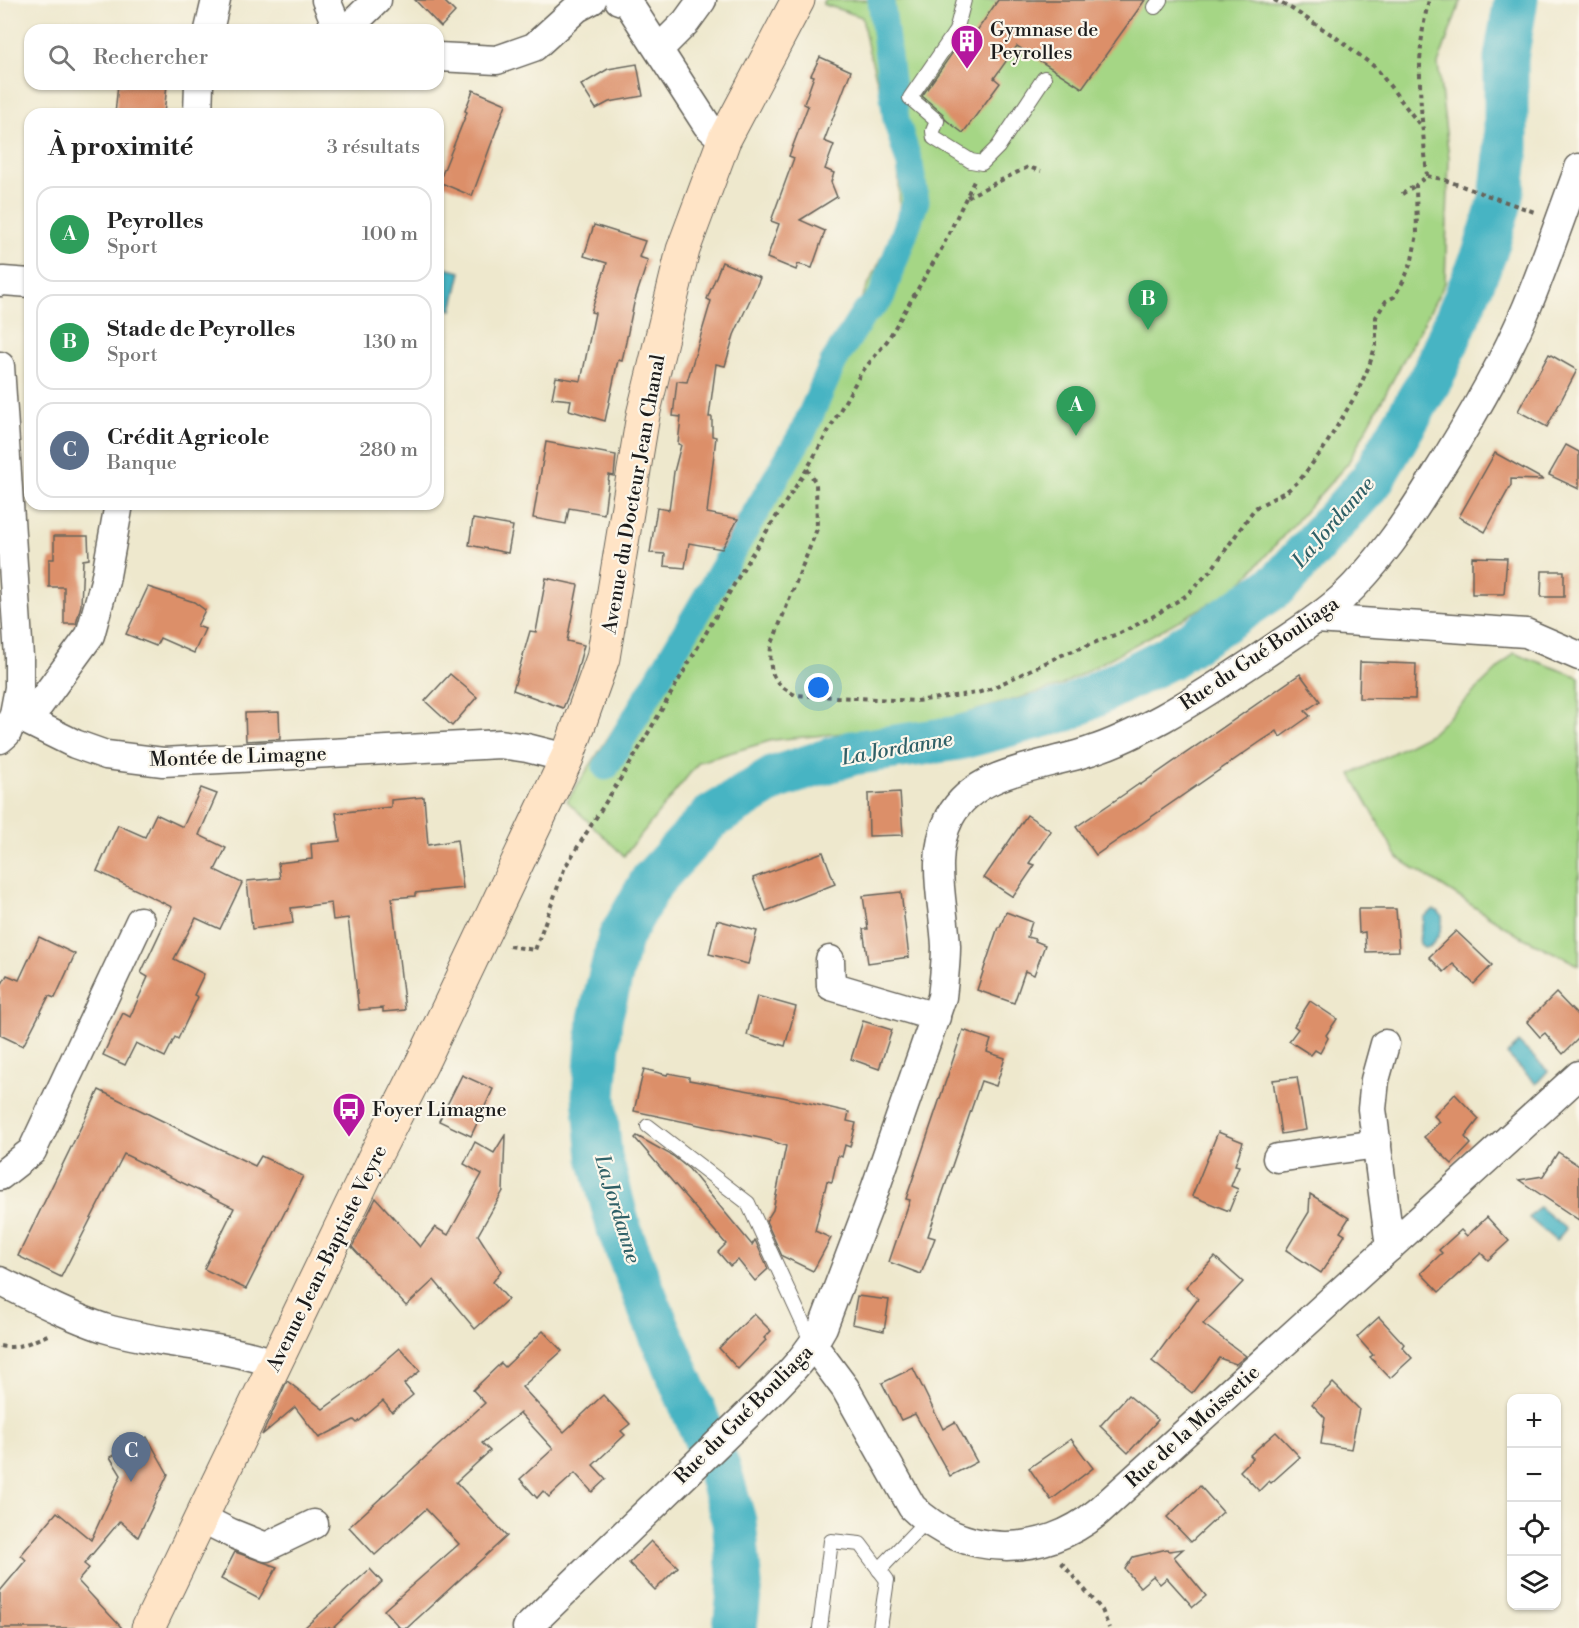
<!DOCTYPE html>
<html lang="fr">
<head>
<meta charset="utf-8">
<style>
  :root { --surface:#fff; --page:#f2f2f2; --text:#222; --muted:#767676; --line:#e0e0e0; --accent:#d93025 }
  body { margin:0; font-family:"Libre Bodoni",serif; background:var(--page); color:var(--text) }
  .controls { position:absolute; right:18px; bottom:18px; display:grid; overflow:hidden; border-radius:12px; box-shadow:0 2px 4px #0004 }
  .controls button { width:54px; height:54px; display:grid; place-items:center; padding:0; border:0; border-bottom:2px solid var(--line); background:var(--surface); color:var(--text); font:30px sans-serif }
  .you { position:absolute; left:819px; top:688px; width:21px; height:21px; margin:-15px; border:4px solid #fff; border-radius:50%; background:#1a73e8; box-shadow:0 0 0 9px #1a73e833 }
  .badge { display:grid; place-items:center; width:39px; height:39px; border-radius:50%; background:var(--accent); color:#fff; font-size:20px; font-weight:700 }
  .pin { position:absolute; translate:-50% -50px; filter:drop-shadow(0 2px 3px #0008) }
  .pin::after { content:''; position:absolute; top:32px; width:21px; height:18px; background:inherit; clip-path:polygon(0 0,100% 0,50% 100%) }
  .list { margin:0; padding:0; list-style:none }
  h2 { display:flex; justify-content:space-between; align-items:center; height:78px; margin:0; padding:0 24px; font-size:26px }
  h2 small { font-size:20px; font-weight:400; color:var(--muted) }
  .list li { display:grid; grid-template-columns:39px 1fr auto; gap:18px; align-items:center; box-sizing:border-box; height:96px; margin:0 12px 12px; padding:0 12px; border:2px solid var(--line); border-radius:18px }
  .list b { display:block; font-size:22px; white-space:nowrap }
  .list p { margin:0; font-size:20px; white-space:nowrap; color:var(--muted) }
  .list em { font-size:20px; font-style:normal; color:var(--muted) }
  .icon { flex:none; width:33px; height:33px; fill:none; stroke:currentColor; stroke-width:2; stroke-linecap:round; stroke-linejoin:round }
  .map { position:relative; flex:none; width:1579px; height:1628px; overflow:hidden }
  .search { position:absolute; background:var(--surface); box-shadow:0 2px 4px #0004; left:24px; top:24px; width:420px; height:66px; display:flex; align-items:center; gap:15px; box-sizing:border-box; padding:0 21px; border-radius:18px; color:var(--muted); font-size:22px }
  .panel { position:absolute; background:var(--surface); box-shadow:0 2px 4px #0004; left:24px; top:108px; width:420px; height:402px; border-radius:18px }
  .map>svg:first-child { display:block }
</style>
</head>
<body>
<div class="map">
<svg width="1579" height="1628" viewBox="0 0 1579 1628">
  <rect width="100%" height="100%" fill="#fbf7ec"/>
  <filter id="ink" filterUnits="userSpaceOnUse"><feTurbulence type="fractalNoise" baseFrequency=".0167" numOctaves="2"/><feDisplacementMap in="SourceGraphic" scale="12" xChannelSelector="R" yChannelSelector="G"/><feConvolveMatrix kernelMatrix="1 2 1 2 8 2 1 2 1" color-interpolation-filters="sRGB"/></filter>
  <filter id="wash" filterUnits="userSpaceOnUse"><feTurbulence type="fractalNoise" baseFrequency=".008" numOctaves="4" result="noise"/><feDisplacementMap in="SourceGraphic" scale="24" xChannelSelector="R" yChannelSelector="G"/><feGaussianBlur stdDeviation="1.35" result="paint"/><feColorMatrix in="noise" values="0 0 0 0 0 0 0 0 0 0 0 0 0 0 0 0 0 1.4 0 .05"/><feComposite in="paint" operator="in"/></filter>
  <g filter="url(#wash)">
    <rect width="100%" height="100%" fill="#eee8cd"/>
    <!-- green -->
    <g fill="#a5d685" stroke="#607950" stroke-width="1.5">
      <polygon points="826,0 1461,0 1438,64 1449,158 1445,283 1348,463 1236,589 1060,686 926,725 773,740 699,762 624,856 567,801 652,670 806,410 900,221 898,155 868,48 862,17 823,4"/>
      <polygon points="1514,653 1579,677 1579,965 1518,935 1398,858 1351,774 1432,733"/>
    </g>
    <!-- water -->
    <g fill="#47b4c3" stroke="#326870" stroke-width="1.5">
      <polygon points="441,267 461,272 452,310 438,306 438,282"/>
      <path d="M1433,910L1438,911L1442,916C1444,927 1436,946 1425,948L1420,944C1417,935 1424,927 1423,917Z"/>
      <polygon points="1519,1043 1548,1071 1536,1084 1507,1054"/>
      <polygon points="1539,1207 1566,1229 1556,1241 1529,1218"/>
    </g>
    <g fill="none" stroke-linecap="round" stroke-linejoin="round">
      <!-- canal -->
      <polyline stroke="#47b4c3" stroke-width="27" points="606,767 803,432 834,361 863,315 881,298 916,201 910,165 896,120 881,0"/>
      <!-- river -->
      <polyline stroke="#47b4c3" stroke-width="45" points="735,1628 740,1585 734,1521 719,1470 648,1304 619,1229 600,1157 594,1096 600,1019 620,938 652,881 710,818 775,778 852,753 958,738 1067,709 1168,658 1280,583 1371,481 1434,373 1485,252 1501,199 1506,156 1506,58 1516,0"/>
    </g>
    <g id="blocks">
      <!-- building -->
      <g fill="#dc8f69">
        <polygon points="415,0 443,0 455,12 441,27"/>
        <polygon points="998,0 1145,0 1082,88 1017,46 994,78 1000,83 963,133 946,120 943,114 922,96 953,52 959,57"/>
        <polygon points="820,57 851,71 824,141 834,145 825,169 834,173 831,182 837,197 800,220 825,231 812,268 798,264 796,270 767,258 779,224 771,221 794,158 789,156 808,106 804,104 814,76 811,75"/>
        <polygon points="637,64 643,96 609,102 596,109 581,85 608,69"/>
        <polygon points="118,84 167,84 164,114 115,114"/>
        <polygon points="473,90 506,104 472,196 439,182 467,112 465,111"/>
        <polygon points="594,225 645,241 639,257 648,260 634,303 622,361 618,360 605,421 569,410 571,400 552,398 556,377 581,381 595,313 591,312 607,263 584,256"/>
        <polygon points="722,262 760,278 734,335 725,366 716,364 709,417 712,417 712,436 716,437 707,513 738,519 722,549 689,543 685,568 664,566 665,554 650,553 657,508 669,510 674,472 681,445 678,444 681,417 673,416 677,381 687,382 711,301 707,299"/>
        <polygon points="1549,354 1577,370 1547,427 1518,411"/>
        <polygon points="546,442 616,455 614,476 609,475 604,514 569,508 566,524 533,518"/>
        <polygon points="1566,445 1579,452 1579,489 1549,475"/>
        <polygon points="1495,453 1544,480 1511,479 1511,485 1485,532 1459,517"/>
        <polygon points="473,519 513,526 508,553 469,545"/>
        <polygon points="54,536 88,536 89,559 83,560 81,605 76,624 64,624 64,587 49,587 49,559 54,559"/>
        <polygon points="1472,557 1507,558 1504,594 1472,594"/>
        <polygon points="1542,571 1564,571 1564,597 1541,597"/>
        <polygon points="546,578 578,585 567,641 584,645 574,682 563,708 513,690 530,631 536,632"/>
        <polygon points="148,587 194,602 205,610 197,626 205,629 194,653 160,638 156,646 126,634"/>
        <polygon points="1360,662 1416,664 1415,699 1359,698"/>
        <polygon points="450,674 477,697 452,726 425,701"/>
        <polygon points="1300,674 1320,701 1305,711 1310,716 1280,737 1277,731 1263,740 1096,855 1076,827 1126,793 1139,784 1140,785"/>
        <polygon points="279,712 280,739 246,741 245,713"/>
        <polygon points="201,788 217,794 199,835 226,848 215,870 242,883 220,929 196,918 174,959 204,974 194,995 198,997 178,1039 175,1037 165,1057 136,1043 125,1065 103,1055 123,1013 130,1017 148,977 141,973 172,907 97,871 118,825 145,837 156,814 183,827"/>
        <polygon points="900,792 903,835 869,836 868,794"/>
        <polygon points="424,797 428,845 457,840 463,888 415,893 415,896 392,898 405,1010 383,1012 383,1008 359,1010 348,918 333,920 331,903 291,908 293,923 252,929 247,881 280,878 278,863 312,859 311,844 340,841 336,813 391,807 391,800"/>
        <polygon points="1027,815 1051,831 1029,863 1035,865 1013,897 984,878"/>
        <polygon points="823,852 835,884 766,911 753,878"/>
        <polygon points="901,892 909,957 868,963 863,929 868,929 863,896"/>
        <polygon points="1358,909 1396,909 1399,951 1366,952 1365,932 1359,933"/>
        <polygon points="1006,912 1032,922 1027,937 1035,939 1035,941 1045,945 1034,975 1025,971 1014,1003 977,990 998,927 1000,927"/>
        <polygon points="717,920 757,931 748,964 709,954"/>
        <polygon points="1456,931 1492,965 1474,984 1453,964 1444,972 1429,957"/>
        <polygon points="39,937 75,954 55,998 49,996 23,1046 0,1035 0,987 7,975 19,980"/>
        <polygon points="1556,993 1579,1017 1579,1038 1563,1054 1545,1033 1540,1037 1527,1022"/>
        <polygon points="757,996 796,1007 785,1046 747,1035"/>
        <polygon points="1310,1001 1337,1019 1326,1035 1328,1038 1320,1053 1315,1050 1311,1055 1289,1041 1298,1029 1294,1026"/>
        <polygon points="863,1021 892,1030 879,1069 851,1059"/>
        <polygon points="963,1030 991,1040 987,1052 1005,1058 996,1086 981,1081 928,1236 935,1238 921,1274 889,1262 910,1200 906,1199"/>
        <polygon points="644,1069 667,1075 668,1073 689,1077 689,1080 783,1097 849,1112 847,1121 856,1123 850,1147 845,1145 842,1157 838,1155 832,1182 827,1181 815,1231 831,1238 813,1271 782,1256 766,1221 773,1210 786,1146 769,1140 634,1111"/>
        <polygon points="462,1075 493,1089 471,1136 439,1121"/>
        <polygon points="1297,1077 1306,1130 1281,1134 1273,1080"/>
        <polygon points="99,1090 255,1166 261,1156 303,1176 246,1289 204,1269 234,1208 124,1154 61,1277 18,1256"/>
        <polygon points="1455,1094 1479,1119 1465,1137 1471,1144 1452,1164 1424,1137 1440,1122 1434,1116"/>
        <polygon points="1218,1132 1243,1142 1235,1165 1239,1166 1231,1186 1238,1189 1229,1211 1192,1196"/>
        <polygon points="505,1135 503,1191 478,1235 501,1271 493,1282 508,1299 475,1329 434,1280 406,1306 352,1247 376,1198 420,1247 435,1227 448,1235 482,1174 464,1164 475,1142 494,1153"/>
        <polygon points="637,1136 673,1156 689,1169 752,1245 755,1240 768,1269 755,1281 738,1260 730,1266 718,1252 726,1244 635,1138"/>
        <polygon points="1558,1152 1579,1166 1579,1220 1519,1180 1543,1176"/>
        <polygon points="1310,1194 1349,1218 1340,1232 1345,1235 1321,1273 1286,1250 1309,1212"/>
        <polygon points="1487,1217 1509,1241 1488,1260 1481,1253 1439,1292 1421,1273 1442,1253 1439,1250 1461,1230 1467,1236"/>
        <polygon points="1215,1257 1243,1282 1203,1324 1246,1356 1236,1364 1219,1358 1192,1393 1152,1361 1198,1299 1186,1287"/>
        <polygon points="857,1296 889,1300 884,1331 852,1324"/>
        <polygon points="754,1314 771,1331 764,1338 766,1340 738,1369 719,1348"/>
        <polygon points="1379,1317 1404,1344 1402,1347 1412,1358 1390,1378 1370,1357 1373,1355 1357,1337"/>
        <polygon points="543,1331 562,1351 522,1387 564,1432 603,1395 630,1424 621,1431 625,1435 593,1465 606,1479 592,1492 575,1473 549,1497 543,1491 537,1498 520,1479 553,1449 520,1413 482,1443 490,1451 456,1482 507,1536 407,1628 400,1628 384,1610 459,1544 426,1509 375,1555 349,1527 485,1403 473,1390 501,1363 505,1367"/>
        <polygon points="400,1348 420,1371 404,1384 413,1395 392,1412 383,1401 357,1423 354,1420 319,1438 295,1407 262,1435 287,1381 323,1409 362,1381"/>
        <polygon points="913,1368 943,1429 955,1422 977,1462 950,1476 915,1414 901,1420 882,1383"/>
        <polygon points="1333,1383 1359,1409 1351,1449 1321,1444 1325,1418 1312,1404"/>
        <polygon points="1128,1395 1158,1420 1128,1453 1100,1426"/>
        <polygon points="1276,1432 1300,1457 1271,1483 1269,1481 1259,1491 1240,1471 1253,1458 1250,1455"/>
        <polygon points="147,1437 168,1474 138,1537 120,1521 84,1564 89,1568 78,1581 122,1628 0,1628 0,1591 26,1560 21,1555 57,1512 91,1540 121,1475 110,1457"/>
        <polygon points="1071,1439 1093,1468 1051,1500 1029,1468"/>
        <polygon points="1200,1486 1223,1512 1191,1542 1167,1517"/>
        <polygon points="651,1541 678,1567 655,1590 629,1563"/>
        <polygon points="1167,1549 1169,1551 1183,1549 1174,1557 1206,1596 1193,1607 1167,1578 1160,1584 1153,1576 1140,1587 1125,1569 1133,1557"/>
        <polygon points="235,1552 277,1567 259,1599 221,1579"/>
        <polygon points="370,1569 382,1582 333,1628 304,1628"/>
      </g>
    </g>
  </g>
  <g filter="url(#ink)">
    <use href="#blocks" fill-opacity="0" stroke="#66635a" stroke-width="1.5"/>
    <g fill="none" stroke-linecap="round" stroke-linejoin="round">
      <!-- lane casing -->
      <g stroke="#66635a" stroke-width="16">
        <g id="lane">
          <polyline points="964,0 956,31 910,98 937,121 933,131 934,138 971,161 982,163 998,147 1044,78"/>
          <polyline points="1155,7 1160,0"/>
          <polyline points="648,1126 748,1203 813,1345"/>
          <polyline points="879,1570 926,1521"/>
          <polyline points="820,1628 831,1541 860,1544 887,1580 880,1628"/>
        </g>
      </g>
      <!-- street casing -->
      <g stroke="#66635a" stroke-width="31">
        <g id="street">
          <polyline points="326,0 335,22 345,30"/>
          <polyline points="619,0 628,3 707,125 724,140"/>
          <polyline points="209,30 216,0"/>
          <polyline points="346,30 377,0"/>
          <polyline points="659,49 686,22 702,0"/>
          <polyline points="438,57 497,60 534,47 577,8 592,0"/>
          <polyline points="198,114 199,84"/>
          <polyline points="0,282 3,281 30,283"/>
          <polyline points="0,366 19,657 19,688 14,714 75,744 106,755 163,762 500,744 527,748 567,758"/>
          <polyline points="1316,619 1526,633 1579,656"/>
          <polyline points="0,739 7,733 14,714 39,705 90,635 105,581 119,504"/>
          <polyline points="830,960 831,986 936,1017"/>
          <polyline points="1385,1044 1375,1080 1372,1109 1390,1247"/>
          <polyline points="1277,1158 1377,1144"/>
          <polyline points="0,1176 32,1151 140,921"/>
          <path d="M0,1281C34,1298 68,1316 104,1328C160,1345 219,1344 274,1363"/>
          <path d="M813,1345L845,1388L912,1507C964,1558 1043,1558 1098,1512L1579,1075"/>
          <polyline points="201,1518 231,1533 266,1547 314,1524"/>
          <path d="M527,1628L769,1394C790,1373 809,1353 823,1327L873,1195L942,997C944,980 946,963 946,946C944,904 929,857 950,817C976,769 1044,767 1090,751C1116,743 1139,731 1163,718C1202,696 1240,671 1278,645C1300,630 1322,616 1342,598C1378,564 1406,523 1432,481C1467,426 1502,367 1527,307C1546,261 1562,214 1579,168"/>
        </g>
      </g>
      <!-- secondary casing -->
      <g stroke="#66635a" stroke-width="35">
        <polyline id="secondary" points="148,1628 374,1158 423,1061 567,758 603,658 643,415 683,250 724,140 798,0"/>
      </g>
      <!-- path -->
      <g stroke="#66635a" stroke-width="4" stroke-dasharray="4.5 4.5" stroke-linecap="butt">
        <polyline points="1274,0 1292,9 1337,38 1376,68 1423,129"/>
        <path d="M1427,176C1422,117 1413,58 1429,0"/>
        <polyline points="1427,176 1442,179 1537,213"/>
        <polyline points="1402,194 1416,185"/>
        <polyline points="967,197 1028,167 1041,171"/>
        <path d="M807,469L816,483L817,529L771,646C769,671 771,682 795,695L916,701L977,693L990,689L1062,655L1120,633L1152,617L1187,595L1212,569L1255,508L1287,491L1299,481L1324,448L1357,393L1369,366L1376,344V317L1386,301L1394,297L1404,280L1412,260L1417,234L1416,185L1427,176"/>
        <polyline points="509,946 535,950 565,867 636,754 750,557 807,469 861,373 887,341 942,248 974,181"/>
        <path d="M0,1346C17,1350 33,1341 48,1335"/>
        <polyline points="1061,1562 1102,1610 1109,1628"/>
      </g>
      <!-- lane -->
      <use href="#lane" stroke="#fff" stroke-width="14"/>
      <!-- street -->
      <use href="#street" stroke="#fff" stroke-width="28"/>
      <!-- secondary -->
      <use href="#secondary" stroke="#ffe4c6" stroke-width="33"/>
    </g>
  </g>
  <!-- icons -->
  <defs>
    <g id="building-pin" transform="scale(1.725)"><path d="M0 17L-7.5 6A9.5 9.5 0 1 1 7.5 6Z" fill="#b5179e" stroke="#fbf7ec"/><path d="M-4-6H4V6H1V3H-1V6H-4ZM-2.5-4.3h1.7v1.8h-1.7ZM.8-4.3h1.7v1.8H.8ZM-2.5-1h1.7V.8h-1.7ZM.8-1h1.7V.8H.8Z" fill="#fff"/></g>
    <g id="bus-pin" transform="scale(1.725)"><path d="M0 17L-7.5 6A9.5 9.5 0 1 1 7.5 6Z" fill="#b5179e" stroke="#fbf7ec"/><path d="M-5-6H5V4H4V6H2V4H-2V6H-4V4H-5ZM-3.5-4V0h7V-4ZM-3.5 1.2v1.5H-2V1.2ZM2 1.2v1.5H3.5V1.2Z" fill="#fff"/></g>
  </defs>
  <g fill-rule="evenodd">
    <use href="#building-pin" x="967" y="41"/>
    <use href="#bus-pin" x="349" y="1109"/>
  </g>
  <g text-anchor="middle" stroke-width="4.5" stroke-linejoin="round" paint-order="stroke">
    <!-- poi labels -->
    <g font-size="20" fill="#1c1c1c" stroke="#fbf7ec" text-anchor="start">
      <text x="990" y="36">Gymnase de<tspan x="990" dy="23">Peyrolles</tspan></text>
      <text x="372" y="1116">Foyer Limagne</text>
    </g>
    <!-- street labels -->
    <g font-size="20" fill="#1c1c1c" stroke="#fbf7ec">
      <text transform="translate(633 494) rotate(-80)" y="7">Avenue du Docteur Jean Chanal</text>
      <text transform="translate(1259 653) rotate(-34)" y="7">Rue du Gué Bouliaga</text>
      <text transform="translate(238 756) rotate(-2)" y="7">Montée de Limagne</text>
      <text transform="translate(326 1258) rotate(-64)" y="7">Avenue Jean-Baptiste Veyre</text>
      <text transform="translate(743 1414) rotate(-45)" y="7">Rue du Gué Bouliaga</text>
      <text transform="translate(1192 1426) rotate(-42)" y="7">Rue de la Moissetie</text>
    </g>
    <!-- water labels -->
    <g font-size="21" font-style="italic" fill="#2f6067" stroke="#fbf7ec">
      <text transform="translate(1333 522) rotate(-49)" y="7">La Jordanne</text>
      <text transform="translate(897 748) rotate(-10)" y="7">La Jordanne</text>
      <text transform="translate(618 1209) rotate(73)" y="7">La Jordanne</text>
    </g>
  </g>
</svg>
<div class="controls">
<button>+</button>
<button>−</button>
<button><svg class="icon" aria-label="locate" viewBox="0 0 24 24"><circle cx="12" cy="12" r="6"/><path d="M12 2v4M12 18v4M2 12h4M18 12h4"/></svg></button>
<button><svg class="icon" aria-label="layers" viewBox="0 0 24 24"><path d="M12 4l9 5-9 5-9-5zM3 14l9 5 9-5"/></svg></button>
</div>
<div class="you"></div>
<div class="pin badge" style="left:1076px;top:436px;background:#2e9e5b">A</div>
<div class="pin badge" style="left:1148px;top:330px;background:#2e9e5b">B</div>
<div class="pin badge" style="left:131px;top:1482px;background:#5c6f8a">C</div>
<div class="search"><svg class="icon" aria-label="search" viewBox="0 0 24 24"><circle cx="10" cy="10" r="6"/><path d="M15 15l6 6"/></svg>Rechercher</div>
<section class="panel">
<h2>À proximité<small>3 résultats</small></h2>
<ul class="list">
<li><span class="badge" style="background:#2e9e5b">A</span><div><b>Peyrolles</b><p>Sport</p></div><em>100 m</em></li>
<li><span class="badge" style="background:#2e9e5b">B</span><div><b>Stade de Peyrolles</b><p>Sport</p></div><em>130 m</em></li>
<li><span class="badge" style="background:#5c6f8a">C</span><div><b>Crédit Agricole</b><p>Banque</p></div><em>280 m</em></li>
</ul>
</section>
</div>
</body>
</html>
